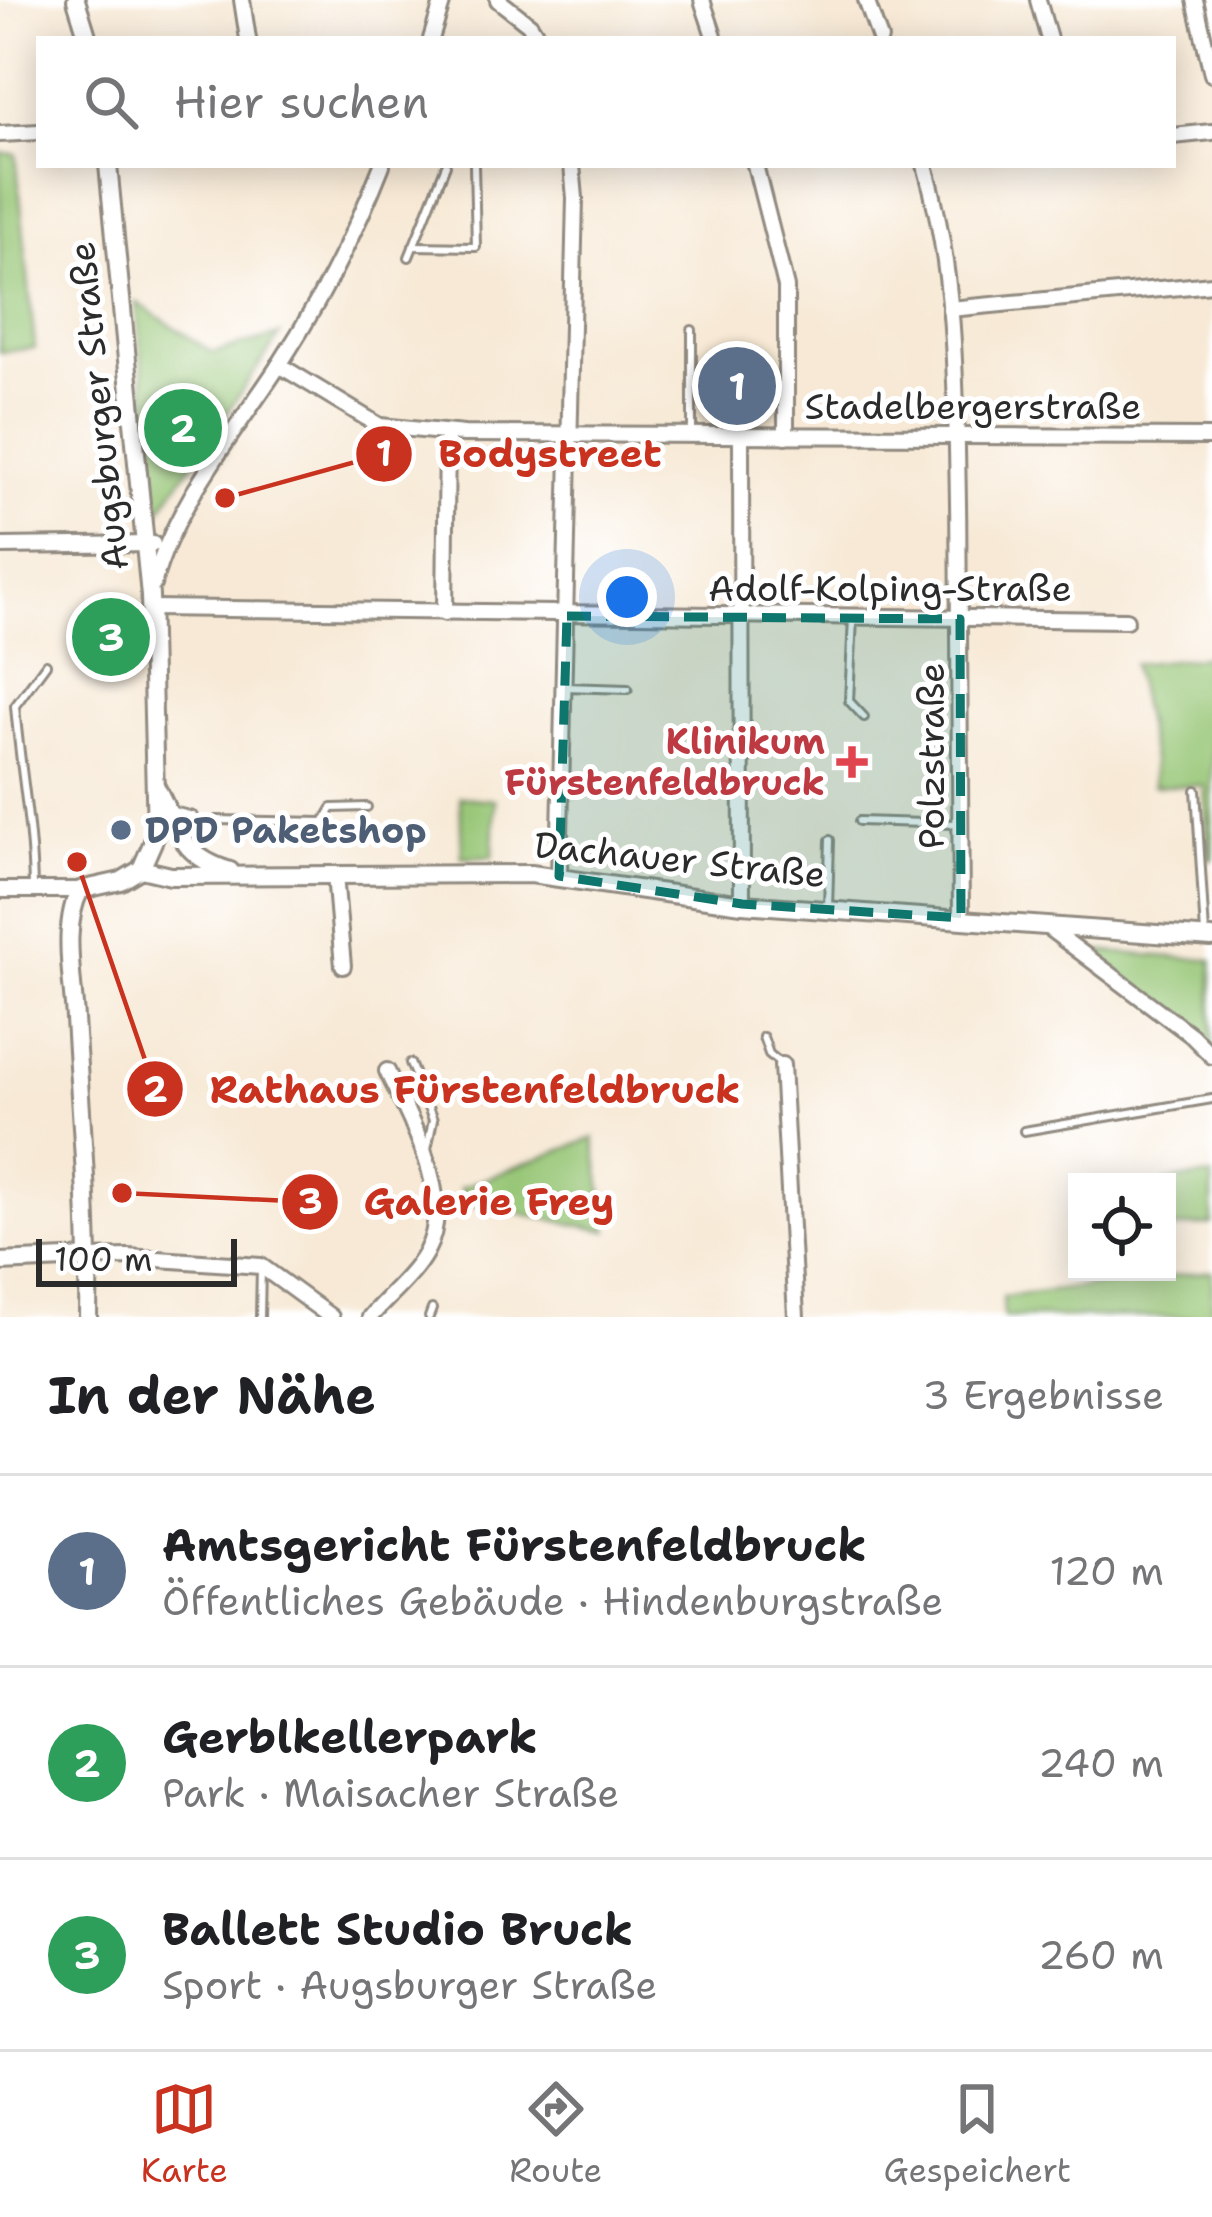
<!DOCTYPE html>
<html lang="de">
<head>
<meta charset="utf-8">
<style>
  :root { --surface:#fff; --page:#f6f6f6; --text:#202124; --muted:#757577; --line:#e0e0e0; --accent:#c8321e }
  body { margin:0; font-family:"Shantell Sans",sans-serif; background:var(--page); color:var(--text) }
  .controls { position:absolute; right:36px; bottom:36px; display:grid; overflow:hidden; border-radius:0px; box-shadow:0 6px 30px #0003 }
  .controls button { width:108px; height:108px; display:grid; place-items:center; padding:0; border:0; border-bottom:3px solid var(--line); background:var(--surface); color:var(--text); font:60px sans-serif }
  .scale { position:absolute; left:36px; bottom:30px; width:201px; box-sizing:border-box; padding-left:12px; border:6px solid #2b2b2b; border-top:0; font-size:33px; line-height:42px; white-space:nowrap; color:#2b2b2b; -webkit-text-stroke:9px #fff; paint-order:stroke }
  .you { position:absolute; left:627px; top:597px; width:42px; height:42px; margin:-30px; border:9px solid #fff; border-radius:50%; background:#1a73e8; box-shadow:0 0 0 18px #1a73e833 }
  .badge { display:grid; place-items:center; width:78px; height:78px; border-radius:50%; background:var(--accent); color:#fff; font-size:39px; font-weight:700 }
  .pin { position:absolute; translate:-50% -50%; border:6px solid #fff; box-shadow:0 3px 12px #0006 }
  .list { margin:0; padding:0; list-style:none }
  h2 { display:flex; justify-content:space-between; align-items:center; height:156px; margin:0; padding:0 48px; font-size:51px }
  h2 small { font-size:39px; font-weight:400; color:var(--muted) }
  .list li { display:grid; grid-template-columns:78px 1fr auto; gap:36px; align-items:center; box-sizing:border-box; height:192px; padding:0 48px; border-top:3px solid var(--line) }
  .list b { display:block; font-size:45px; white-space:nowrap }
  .list p { margin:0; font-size:39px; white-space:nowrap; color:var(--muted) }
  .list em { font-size:39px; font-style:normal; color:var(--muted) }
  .icon { flex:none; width:66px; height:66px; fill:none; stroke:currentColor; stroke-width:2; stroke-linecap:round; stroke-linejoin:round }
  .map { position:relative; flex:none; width:1212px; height:1317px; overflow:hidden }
  .search { position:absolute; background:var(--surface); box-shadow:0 6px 30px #0003; left:36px; right:36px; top:36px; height:132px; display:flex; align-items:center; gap:30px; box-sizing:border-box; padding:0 42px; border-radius:0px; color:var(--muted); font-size:45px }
  .sheet { height:732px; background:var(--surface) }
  nav { display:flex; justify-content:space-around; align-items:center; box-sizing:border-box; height:168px; border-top:3px solid var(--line); background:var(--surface); font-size:33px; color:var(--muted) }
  nav a { display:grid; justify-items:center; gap:6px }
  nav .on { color:var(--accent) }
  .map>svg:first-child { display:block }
</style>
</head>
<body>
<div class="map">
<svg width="1212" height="1317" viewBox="0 0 1212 1317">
  <rect width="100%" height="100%" fill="#fff"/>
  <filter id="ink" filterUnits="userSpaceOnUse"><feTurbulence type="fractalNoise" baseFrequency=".00833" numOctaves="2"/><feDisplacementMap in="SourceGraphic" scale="24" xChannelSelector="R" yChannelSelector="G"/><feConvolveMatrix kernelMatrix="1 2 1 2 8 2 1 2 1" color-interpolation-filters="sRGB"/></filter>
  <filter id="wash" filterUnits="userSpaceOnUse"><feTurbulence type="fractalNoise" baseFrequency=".004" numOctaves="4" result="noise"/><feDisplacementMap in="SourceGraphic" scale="48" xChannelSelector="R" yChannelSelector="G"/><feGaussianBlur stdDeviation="2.7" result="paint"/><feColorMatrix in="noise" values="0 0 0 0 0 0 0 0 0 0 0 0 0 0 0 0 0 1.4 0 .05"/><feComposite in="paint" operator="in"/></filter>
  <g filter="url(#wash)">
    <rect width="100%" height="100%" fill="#f7e9d5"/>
    <!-- green -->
    <g fill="#97c676" stroke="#617850" stroke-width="3">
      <polygon points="0,153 16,154 35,348 0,352"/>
      <polygon points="136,302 213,353 280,335 158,513"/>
      <polygon points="1212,656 1212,859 1209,859 1204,786 1153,786 1152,759 1133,664"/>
      <polygon points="460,797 495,800 493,857 462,858"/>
      <polygon points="1093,951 1212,960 1212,1050 1212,1049"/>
      <polygon points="594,1138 608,1231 466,1203 460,1188"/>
      <polygon points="1212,1176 1212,1224 1171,1229 1165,1181"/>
      <polygon points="1212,1271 1212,1317 1004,1317 1003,1297"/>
    </g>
  </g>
  <g filter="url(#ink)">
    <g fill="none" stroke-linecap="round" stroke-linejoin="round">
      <!-- service casing -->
      <g stroke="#918a80" stroke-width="12">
        <g id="service">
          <polyline points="413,246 476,247 474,165"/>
          <polyline points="409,257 446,165"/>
          <polyline points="692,432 692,330"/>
          <polyline points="853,618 849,701 864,717"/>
          <polyline points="565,687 628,689"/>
          <polyline points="1196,790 1205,934"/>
          <polyline points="173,811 193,816"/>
          <polyline points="216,820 324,822 332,808 367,807"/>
          <polyline points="859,821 957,824"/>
          <path d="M33,888C32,826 20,767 15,706L46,664"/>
          <polyline points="828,908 830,840"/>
          <polyline points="763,1037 769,1054 779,1062"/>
          <polyline points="410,1063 433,1120 427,1150"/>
          <polyline points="1024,1131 1212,1099"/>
          <polyline points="260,1317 261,1267"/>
          <polyline points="429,1317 432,1309"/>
        </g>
      </g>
      <!-- minor casing -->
      <g stroke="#918a80" stroke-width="20">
        <g id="minor">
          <polyline points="242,0 248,39"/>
          <polyline points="498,0 530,25 539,39"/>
          <polyline points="702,0 715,39"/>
          <polyline points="866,0 880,39"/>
          <polyline points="1038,0 1049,39"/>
          <polyline points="1195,0 1212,74"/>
          <polyline points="431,39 443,0"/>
          <polyline points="0,134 39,132"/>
          <polyline points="1173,136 1212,132"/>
          <polyline points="755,165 786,287 786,436"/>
          <path d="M925,165C956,273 956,391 958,503C960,641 959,779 961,918"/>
          <polyline points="950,309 1212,284"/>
          <polyline points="279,365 380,426 464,434 1212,437"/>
          <polyline points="741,436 742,904"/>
          <polyline points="0,546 153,544"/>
          <path d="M153,585C175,503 235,433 281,362C321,300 355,234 382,165"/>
          <polyline points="150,608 1126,620"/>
          <polyline points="445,613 447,434"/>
          <polyline points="335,875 343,966"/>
          <polyline points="559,876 575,198 572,165"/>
          <polyline points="0,890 80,890"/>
          <polyline points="1046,926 1191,1035 1212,1056"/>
          <polyline points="782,1065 796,1317"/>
          <polyline points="88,1258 128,1257 261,1266 331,1317"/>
          <path d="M370,1317C388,1296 413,1276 426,1252C456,1198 410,1120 387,1071"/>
        </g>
      </g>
      <!-- tertiary casing -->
      <g stroke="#918a80" stroke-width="22">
        <g id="tertiary">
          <polyline points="76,0 88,39"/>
          <polyline points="108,165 150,596 156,835 141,869"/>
          <path d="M156,787C179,830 179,855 230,871"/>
          <polyline points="141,869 171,876 531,874 742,904 1212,938"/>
          <polyline points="0,1262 88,1258"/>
          <path d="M88,1317C90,1218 81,1118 75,1019C73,980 61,925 80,890L121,881L141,869"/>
        </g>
      </g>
      <!-- service -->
      <use href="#service" stroke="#fff" stroke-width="6"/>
      <!-- minor -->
      <use href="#minor" stroke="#fff" stroke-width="14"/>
      <!-- tertiary -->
      <use href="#tertiary" stroke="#fff" stroke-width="16"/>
    </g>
  </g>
  <!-- marked area -->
  <path fill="#0f766e" fill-opacity="0.2" stroke="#0f766e" stroke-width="9" stroke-dasharray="24 15" stroke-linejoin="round" d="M567,616L960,619L961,918L742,904L559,876Z"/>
  <!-- markers -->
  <path fill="#e0444e" stroke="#fff" stroke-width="4.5" d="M846 744h12v12h12v12h-12v12h-12v-12h-12v-12h12z"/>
  <circle fill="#5c6f8a" stroke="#fff" stroke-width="4.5" cx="121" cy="830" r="12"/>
  <g text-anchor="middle" stroke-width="10" stroke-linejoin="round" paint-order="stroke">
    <!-- street labels -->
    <g font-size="36" fill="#2b2b2b" stroke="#fff">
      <text transform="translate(98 406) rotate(-96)" y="13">Augsburger Straße</text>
      <text x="973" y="419">Stadelbergerstraße</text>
      <text x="890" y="601">Adolf-Kolping-Straße</text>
      <text transform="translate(931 756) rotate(-90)" y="13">Polzstraße</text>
      <text transform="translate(680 859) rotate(6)" y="13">Dachauer Straße</text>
    </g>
    <!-- health labels -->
    <g font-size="36" font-weight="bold" fill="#be3a42" stroke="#fff" text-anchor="end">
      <text x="825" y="754">Klinikum<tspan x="825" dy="41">Fürstenfeldbruck</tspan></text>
    </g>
    <!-- service labels -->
    <g font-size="36" font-weight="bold" fill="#4e5e75" stroke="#fff" text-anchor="start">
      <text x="145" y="843">DPD Paketshop</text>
    </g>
  </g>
  <!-- callouts -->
  <path fill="none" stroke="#c8321e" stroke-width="4.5" d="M225 498L384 454M77 862L155 1089M122 1193L310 1202"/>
  <g fill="#c8321e" stroke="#fff" stroke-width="4.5">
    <circle cx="225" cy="498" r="12"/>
    <circle cx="77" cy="862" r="12"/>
    <circle cx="122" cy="1193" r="12"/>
    <circle cx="384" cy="454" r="30"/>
    <circle cx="155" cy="1089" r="30"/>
    <circle cx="310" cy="1202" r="30"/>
  </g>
  <g font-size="36" text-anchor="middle" font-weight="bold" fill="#fff">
    <text x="384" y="466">1</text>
    <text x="155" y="1102">2</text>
    <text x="310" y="1214">3</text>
  </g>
  <g font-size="39" text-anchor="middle" font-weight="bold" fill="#c8321e" stroke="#fff" stroke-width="10" stroke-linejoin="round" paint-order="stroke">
    <text x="550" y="467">Bodystreet</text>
    <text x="475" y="1103">Rathaus Fürstenfeldbruck</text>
    <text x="489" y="1215">Galerie Frey</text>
  </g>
</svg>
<div class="controls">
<button><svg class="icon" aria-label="locate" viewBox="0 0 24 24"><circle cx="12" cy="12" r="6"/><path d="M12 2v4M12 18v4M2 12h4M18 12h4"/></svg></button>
</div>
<div class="scale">100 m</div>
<div class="you"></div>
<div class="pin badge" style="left:737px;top:386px;background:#5c6f8a">1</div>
<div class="pin badge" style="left:183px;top:428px;background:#2e9e5b">2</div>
<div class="pin badge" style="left:111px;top:637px;background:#2e9e5b">3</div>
<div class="search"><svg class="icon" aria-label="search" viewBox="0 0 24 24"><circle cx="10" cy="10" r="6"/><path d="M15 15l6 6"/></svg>Hier suchen</div>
</div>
<section class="sheet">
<h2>In der Nähe<small>3 Ergebnisse</small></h2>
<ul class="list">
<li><span class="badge" style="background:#5c6f8a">1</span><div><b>Amtsgericht Fürstenfeldbruck</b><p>Öffentliches Gebäude · Hindenburgstraße</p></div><em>120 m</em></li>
<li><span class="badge" style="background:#2e9e5b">2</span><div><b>Gerblkellerpark</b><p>Park · Maisacher Straße</p></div><em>240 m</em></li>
<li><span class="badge" style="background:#2e9e5b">3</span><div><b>Ballett Studio Bruck</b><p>Sport · Augsburger Straße</p></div><em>260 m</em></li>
</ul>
</section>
<nav>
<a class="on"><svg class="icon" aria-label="map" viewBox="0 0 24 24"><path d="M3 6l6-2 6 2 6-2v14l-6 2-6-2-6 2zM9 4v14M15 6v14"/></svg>Karte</a>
<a><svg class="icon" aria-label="directions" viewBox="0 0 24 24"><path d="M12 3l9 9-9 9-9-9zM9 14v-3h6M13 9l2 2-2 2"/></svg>Route</a>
<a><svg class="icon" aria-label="saved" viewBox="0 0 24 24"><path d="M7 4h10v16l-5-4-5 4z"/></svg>Gespeichert</a>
</nav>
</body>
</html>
